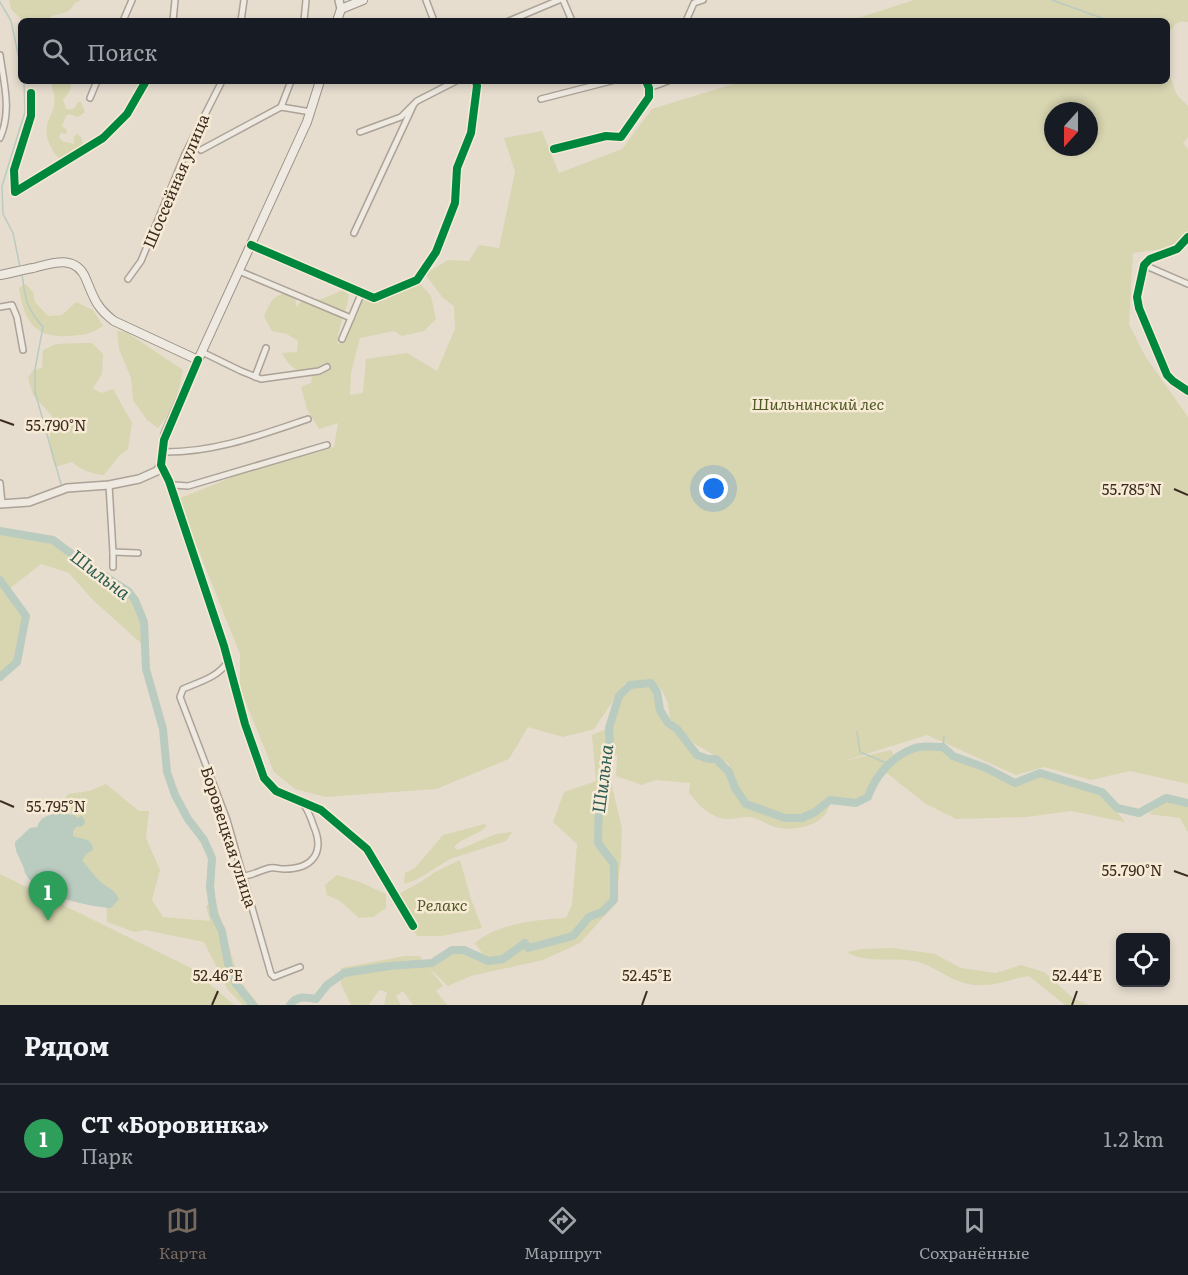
<!DOCTYPE html>
<html lang="ru">
<head>
<meta charset="utf-8">
<style>
  :root { --surface:#171b24; --page:#20242c; --text:#f1f3f6; --muted:#9ea1a6; --line:#363941; --accent:#78695d }
  body { margin:0; font-family:Literata,serif; background:var(--page); color:var(--text) }
  .controls { position:absolute; right:18px; bottom:18px; display:grid; overflow:hidden; border-radius:9px; box-shadow:0 3px 9px #0003 }
  .controls button { width:54px; height:54px; display:grid; place-items:center; padding:0; border:0; border-bottom:2px solid var(--line); background:var(--surface); color:var(--text); font:30px sans-serif }
  .compass { position:absolute; left:1044px; top:102px; width:54px; height:54px; border-radius:50%; background:var(--surface); box-shadow:0 3px 9px #0003; rotate:201deg }
  .you { position:absolute; left:714px; top:489px; width:21px; height:21px; margin:-15px; border:4px solid #fff; border-radius:50%; background:#1a73e8; box-shadow:0 0 0 9px #1a73e833 }
  .badge { display:grid; place-items:center; width:39px; height:39px; border-radius:50%; background:var(--accent); color:#fff; font-size:20px; font-weight:700 }
  .pin { position:absolute; translate:-50% -50px; filter:drop-shadow(0 2px 3px #0008) }
  .pin::after { content:''; position:absolute; top:32px; width:21px; height:18px; background:inherit; clip-path:polygon(0 0,100% 0,50% 100%) }
  .list { margin:0; padding:0; list-style:none }
  h2 { display:flex; justify-content:space-between; align-items:center; height:78px; margin:0; padding:0 24px; font-size:26px }
  h2 small { font-size:20px; font-weight:400; color:var(--muted) }
  .list li { display:grid; grid-template-columns:39px 1fr auto; gap:18px; align-items:center; box-sizing:border-box; height:108px; padding:0 24px; border-top:2px solid var(--line) }
  .list b { display:block; font-size:22px; white-space:nowrap }
  .list p { margin:0; font-size:20px; white-space:nowrap; color:var(--muted) }
  .list em { font-size:20px; font-style:normal; color:var(--muted) }
  .icon { flex:none; width:33px; height:33px; fill:none; stroke:currentColor; stroke-width:2; stroke-linecap:round; stroke-linejoin:round }
  .map { position:relative; flex:none; width:1188px; height:1005px; overflow:hidden }
  .search { position:absolute; background:var(--surface); box-shadow:0 3px 9px #0003; left:18px; right:18px; top:18px; height:66px; display:flex; align-items:center; gap:15px; box-sizing:border-box; padding:0 21px; border-radius:9px; color:var(--muted); font-size:22px }
  .sheet { height:186px; background:var(--surface) }
  nav { display:flex; justify-content:space-around; align-items:center; box-sizing:border-box; height:84px; border-top:2px solid var(--line); background:var(--surface); font-size:16px; color:var(--muted) }
  nav a { display:grid; justify-items:center; gap:3px }
  nav .on { color:var(--accent) }
  .map>svg:first-child { display:block }
</style>
</head>
<body>
<div class="map">
<svg width="1188" height="1005" viewBox="0 0 1188 1005">
  <rect width="100%" height="100%" fill="#e6ddcf"/>
  <!-- green -->
  <g fill="#d8d5b1" fill-rule="evenodd">
    <polygon points="9,0 82,0 75,3 68,12 51,16 51,21 23,21 11,9"/>
    <path d="M914,0H1188V22C1174,19 1172,29 1167,39V21H849Z"/>
    <path d="M1167,69L1177,95L1188,106V137L1183,143L1188,149V235L1186,239L1162,249L1133,253L1129,324L1145,356L1188,417V784L1130,771L1091,780L1044,767L1016,775L927,735L844,761L891,750L895,758L916,747H943L953,756L986,768L1015,783L1040,773L1102,792L1125,822L1071,811L1026,817L956,819L926,804L884,771L873,782L868,797L856,803L830,800C829,824 800,831 780,828C769,827 760,818 749,817C734,817 729,823 713,815C703,810 696,801 689,793L690,783L656,780L642,785L616,776L617,755L610,756L607,779L611,782L622,828L621,858L616,903L580,943L543,960L471,976L448,986L429,968L443,986L436,991L447,1005H413L403,991L396,996L401,1005H384L387,992L379,990L369,1005H351L341,984V968L405,956H420L423,962C441,964 443,951 454,950C466,948 477,957 487,960L475,943C499,923 535,920 566,918L572,905L577,844L553,822L564,792L596,781L592,735L609,728L619,696L630,685L651,683L657,692L660,710L668,723L677,729L697,755L708,759H716L729,771V764L695,744L670,719L668,703L662,690L651,679L625,683L594,729L563,737L528,727L509,759L436,789L326,797L295,789L274,772L240,688V654L178,499L240,474L334,447L338,423L319,429L307,409L301,387L311,383L312,377C298,372 289,367 282,353L297,352L298,341L287,334L272,331L264,316C272,298 274,294 295,292L296,307L303,300L322,299L343,290L349,295C347,311 336,329 338,345L343,338L362,292L374,297L417,280L431,296L436,319L424,331L402,336L394,331L360,338L351,373L350,395L363,393L366,359L407,353L437,371L455,329L454,306L443,298L425,274L448,260L469,261L479,245L499,248L515,172L504,138L542,131L559,173L622,149L652,109L743,81H1167ZM1053,111H1089V147H1053Z"/>
    <path d="M51,81H69C74,90 68,93 63,100L66,109C73,111 75,108 78,102H81L85,112L78,117L69,114L66,116L62,126L67,130L66,134L61,133L59,137L62,141L74,144V137L77,134L81,137L83,144L77,150L59,158C55,155 54,152 51,147C38,122 58,115 54,95C54,90 51,87 51,81Z"/>
    <path d="M26,284L33,292L35,302L48,316L62,315L76,302L93,310L103,326C89,335 83,335 67,336C32,338 24,318 19,288Z"/>
    <path d="M117,331L126,332L183,370C179,392 173,411 158,428L147,420L133,400L131,378L119,349Z"/>
    <path d="M79,343H92L103,354L102,374L93,388L101,393L113,389L132,423L128,449L119,456L104,475C92,474 81,470 72,462L55,467C48,448 49,435 52,416L33,395L28,378L33,370L42,368L43,350L56,344Z"/>
    <polygon points="0,531 53,540 80,560 128,591 144,622 144,646 92,599 69,573 41,564 8,590 13,592 26,625 22,656 0,681 0,583 5,586 0,580"/>
    <polygon points="106,784 139,811 149,811 146,838 160,870 152,900 163,917 210,921 206,906 215,900 236,970 244,986 259,1005 243,1005 228,990 204,942 145,930 134,932 107,922 106,895 83,869 70,834 71,811 62,803 68,794 89,791"/>
    <polygon points="1166,798 1188,803 1188,832 1180,818 1149,814"/>
    <path d="M485,824L487,826C477,836 464,836 454,847L458,850L496,834L512,832L506,841L450,859L418,879L404,884L405,873L415,868L443,835Z"/>
    <path d="M460,860L471,899L482,928L441,936H417L404,917L394,897C403,891 428,879 433,873Z"/>
    <polygon points="0,874 191,968 234,1005 0,1005"/>
    <polygon points="337,875 360,882 386,894 386,908 373,917 359,918 340,901 327,895 325,885"/>
    <path d="M892,948L935,954L961,968L996,973L1021,965L1044,972L1074,999L1090,1005H1065L1029,976C1014,978 998,985 983,985C955,987 940,967 914,961C892,957 866,964 847,952L861,949Z"/>
  </g>
  <!-- water -->
  <path fill="#bacbc0" d="M60,813L74,815L78,818L81,816L83,817L85,822L83,826L76,827L73,831V836C83,840 93,838 93,850L86,854L82,861C90,868 94,877 102,883C109,889 115,890 119,899L111,908C89,907 35,895 25,873C24,870 24,867 22,864C19,856 15,852 15,842L30,828L37,827C41,816 48,815 60,813Z"/>
  <g fill="none" stroke-linecap="round" stroke-linejoin="round">
    <!-- stream -->
    <g stroke="#bacbc0" stroke-width="1.5">
      <polyline points="1052,0 1110,21"/>
      <polyline points="0,2 11,21 21,68"/>
      <polyline points="20,267 13,233 3,214 2,186 25,112 24,81"/>
      <path d="M22,274C25,298 26,308 43,327L35,369V392L61,484"/>
      <polyline points="857,732 860,752 889,764"/>
      <polyline points="943,747 944,736"/>
    </g>
    <!-- river -->
    <g stroke="#bacbc0" stroke-width="8">
      <polyline points="0,531 53,540 80,560 128,591 135,600 144,622 146,669 163,729 167,772 175,795 188,819 204,840 212,858 210,887 214,915 222,931 228,964 236,984 253,1005"/>
      <polyline points="0,580 26,616 17,662 0,677"/>
      <path d="M290,1005C297,995 306,997 316,999L327,985L344,973L389,966L432,963L452,950H464L488,961L503,959L525,943L528,948L573,936L589,917L602,912L614,900V864L598,843L599,799L607,779L610,756L609,728L619,696L630,685L651,683L657,692L660,710L668,723L677,729L697,755L708,759H716L729,772L735,788L746,804L785,818H802L815,812L830,800L856,803L868,797C875,776 893,755 915,748C923,745 934,747 943,747L953,756L986,768L1015,783L1040,773L1102,792L1117,808L1139,813L1166,798L1188,803"/>
    </g>
    <!-- minor casing -->
    <g stroke="#aca297" stroke-width="8">
      <g id="minor">
        <polyline points="426,0 434,21"/>
        <polyline points="563,0 572,21"/>
        <polyline points="123,21 132,0"/>
        <polyline points="173,21 175,0"/>
        <polyline points="241,21 244,0"/>
        <polyline points="304,21 306,0"/>
        <polyline points="509,21 559,0"/>
        <polyline points="686,21 694,3 703,0"/>
        <path d="M0,55C4,84 12,111 0,138"/>
        <polyline points="649,88 668,81"/>
        <polyline points="31,93 31,116 14,170 15,192 103,138 127,114 146,81"/>
        <polyline points="90,98 97,81"/>
        <polyline points="541,99 611,81"/>
        <polyline points="281,107 291,81"/>
        <polyline points="360,132 401,117 417,101 456,81"/>
        <polyline points="554,149 606,136 621,137 649,97 649,88 646,81"/>
        <polyline points="201,150 281,107 311,112"/>
        <polyline points="354,233 413,106"/>
        <polyline points="1188,237 1177,249 1150,259 1144,265 1137,297 1139,308 1167,375 1173,381 1188,391"/>
        <polyline points="251,245 374,298 417,280 436,252 455,203 457,168 471,133 477,86 476,81"/>
        <polyline points="1144,265 1188,284"/>
        <polyline points="239,271 351,318 362,292"/>
        <polyline points="128,279 141,261 185,154 222,81"/>
        <polyline points="0,307 12,305 17,317 23,350"/>
        <polyline points="342,339 351,318"/>
        <polyline points="202,352 241,371 261,379 319,371 327,367"/>
        <polyline points="255,377 266,348"/>
        <path d="M162,452C213,453 261,435 308,419"/>
        <polyline points="161,465 169,481 224,646 245,724 264,778 276,791 321,810 367,849 413,926"/>
        <polyline points="170,482 174,485 188,486 327,445"/>
        <polyline points="0,483 2,504"/>
        <polyline points="109,485 113,552 113,567"/>
        <polyline points="113,552 138,553"/>
        <path d="M228,661C219,677 199,682 183,689L180,697L227,820L271,974L274,977L300,967"/>
        <path d="M244,876C253,875 261,870 270,868C275,867 279,869 284,869C312,869 325,853 314,827C311,818 308,809 302,802"/>
      </g>
    </g>
    <!-- tertiary casing -->
    <g stroke="#aca297" stroke-width="10">
      <g id="tertiary">
        <polyline points="339,0 341,9"/>
        <polyline points="0,504 29,502 67,488 109,485 139,479 157,471 161,465 165,434 198,360"/>
      </g>
    </g>
    <!-- secondary casing -->
    <g stroke="#9b9288" stroke-width="10">
      <g id="secondary">
        <polyline points="337,21 341,9 363,0"/>
        <path d="M0,275C11,273 22,270 33,268C53,263 76,254 86,279C94,299 97,308 114,321L198,360L307,122L320,81"/>
      </g>
    </g>
    <!-- minor -->
    <use href="#minor" stroke="#eee9e1" stroke-width="5"/>
    <!-- tertiary -->
    <use href="#tertiary" stroke="#eee9e1" stroke-width="7"/>
    <!-- secondary -->
    <use href="#secondary" stroke="#eee9e1" stroke-width="8"/>
    <!-- cycleway casing -->
    <g stroke="#f7ebd6" stroke-width="11">
      <g id="cycleway">
        <polyline points="31,93 31,116 14,170 15,192 103,138 127,114 146,81"/>
        <polyline points="554,149 606,136 621,137 649,97 649,88 646,81"/>
        <polyline points="1188,237 1177,249 1150,259 1144,265 1137,297 1139,308 1167,375 1173,381 1188,391"/>
        <polyline points="251,245 374,298 417,280 436,252 455,203 457,168 471,133 477,86 476,81"/>
        <polyline points="198,360 164,440 161,465 169,481 224,646 245,724 264,778 276,791 321,810 367,849 413,926"/>
      </g>
    </g>
    <!-- cycleway -->
    <use href="#cycleway" stroke="#00873e" stroke-width="8"/>
  </g>
  <!-- ticks -->
  <path fill="none" stroke="#3c2b1f" stroke-width="2" d="M0,420L14,425M1174,489L1188,495M0,801L14,807M1174,871L1188,876M212,1005L218,991M642,1005L647,991M1072,1005L1077,991"/>
  <g text-anchor="middle" stroke-width="5" stroke-linejoin="round" paint-order="stroke">
    <!-- street labels -->
    <g font-size="16" fill="#3c2b1f" stroke="#f7ebd6">
      <text transform="translate(176 181) rotate(-67)" y="6">Шоссейная улица</text>
      <text transform="translate(229 837) rotate(72)" y="6">Боровецкая улица</text>
    </g>
    <!-- park labels -->
    <g font-size="16" font-style="italic" fill="#505924" stroke="#f7ebd6">
      <text x="818" y="410">Шильнинский лес</text>
      <text x="442" y="911">Релакс</text>
    </g>
    <!-- water labels -->
    <g font-size="18" font-style="italic" fill="#2d5c56" stroke="#f7ebd6">
      <text transform="translate(100 575) rotate(37)" y="6">Шильна</text>
      <text transform="translate(603 779) rotate(-83)" y="6">Шильна</text>
    </g>
  </g>
  <g font-size="15" text-anchor="middle" fill="#3c2b1f" stroke="#f7ebd6" stroke-width="5" stroke-linejoin="round" paint-order="stroke">
    <text x="56" y="431">55.790°N</text>
    <text x="1132" y="495">55.785°N</text>
    <text x="56" y="812">55.795°N</text>
    <text x="1132" y="876">55.790°N</text>
    <text x="218" y="981">52.46°E</text>
    <text x="647" y="981">52.45°E</text>
    <text x="1077" y="981">52.44°E</text>
  </g>
</svg>
<div class="controls">
<button><svg class="icon" aria-label="locate" viewBox="0 0 24 24"><circle cx="12" cy="12" r="6"/><path d="M12 2v4M12 18v4M2 12h4M18 12h4"/></svg></button>
</div>
<svg class="compass" viewBox="-18 -18 36 36"><path d="M0-13l5 13h-10z" fill="#e53935"/><path d="M0 13l5-13h-10z" fill="#9ea1a6"/></svg>
<div class="you"></div>
<div class="pin badge" style="left:48px;top:921px;background:#2e9e5b">1</div>
<div class="search"><svg class="icon" aria-label="search" viewBox="0 0 24 24"><circle cx="10" cy="10" r="6"/><path d="M15 15l6 6"/></svg>Поиск</div>
</div>
<section class="sheet">
<h2>Рядом<small></small></h2>
<ul class="list">
<li><span class="badge" style="background:#2e9e5b">1</span><div><b>СТ «Боровинка»</b><p>Парк</p></div><em>1.2 km</em></li>
</ul>
</section>
<nav>
<a class="on"><svg class="icon" aria-label="map" viewBox="0 0 24 24"><path d="M3 6l6-2 6 2 6-2v14l-6 2-6-2-6 2zM9 4v14M15 6v14"/></svg>Карта</a>
<a><svg class="icon" aria-label="directions" viewBox="0 0 24 24"><path d="M12 3l9 9-9 9-9-9zM9 14v-3h6M13 9l2 2-2 2"/></svg>Маршрут</a>
<a><svg class="icon" aria-label="saved" viewBox="0 0 24 24"><path d="M7 4h10v16l-5-4-5 4z"/></svg>Сохранённые</a>
</nav>
</body>
</html>
